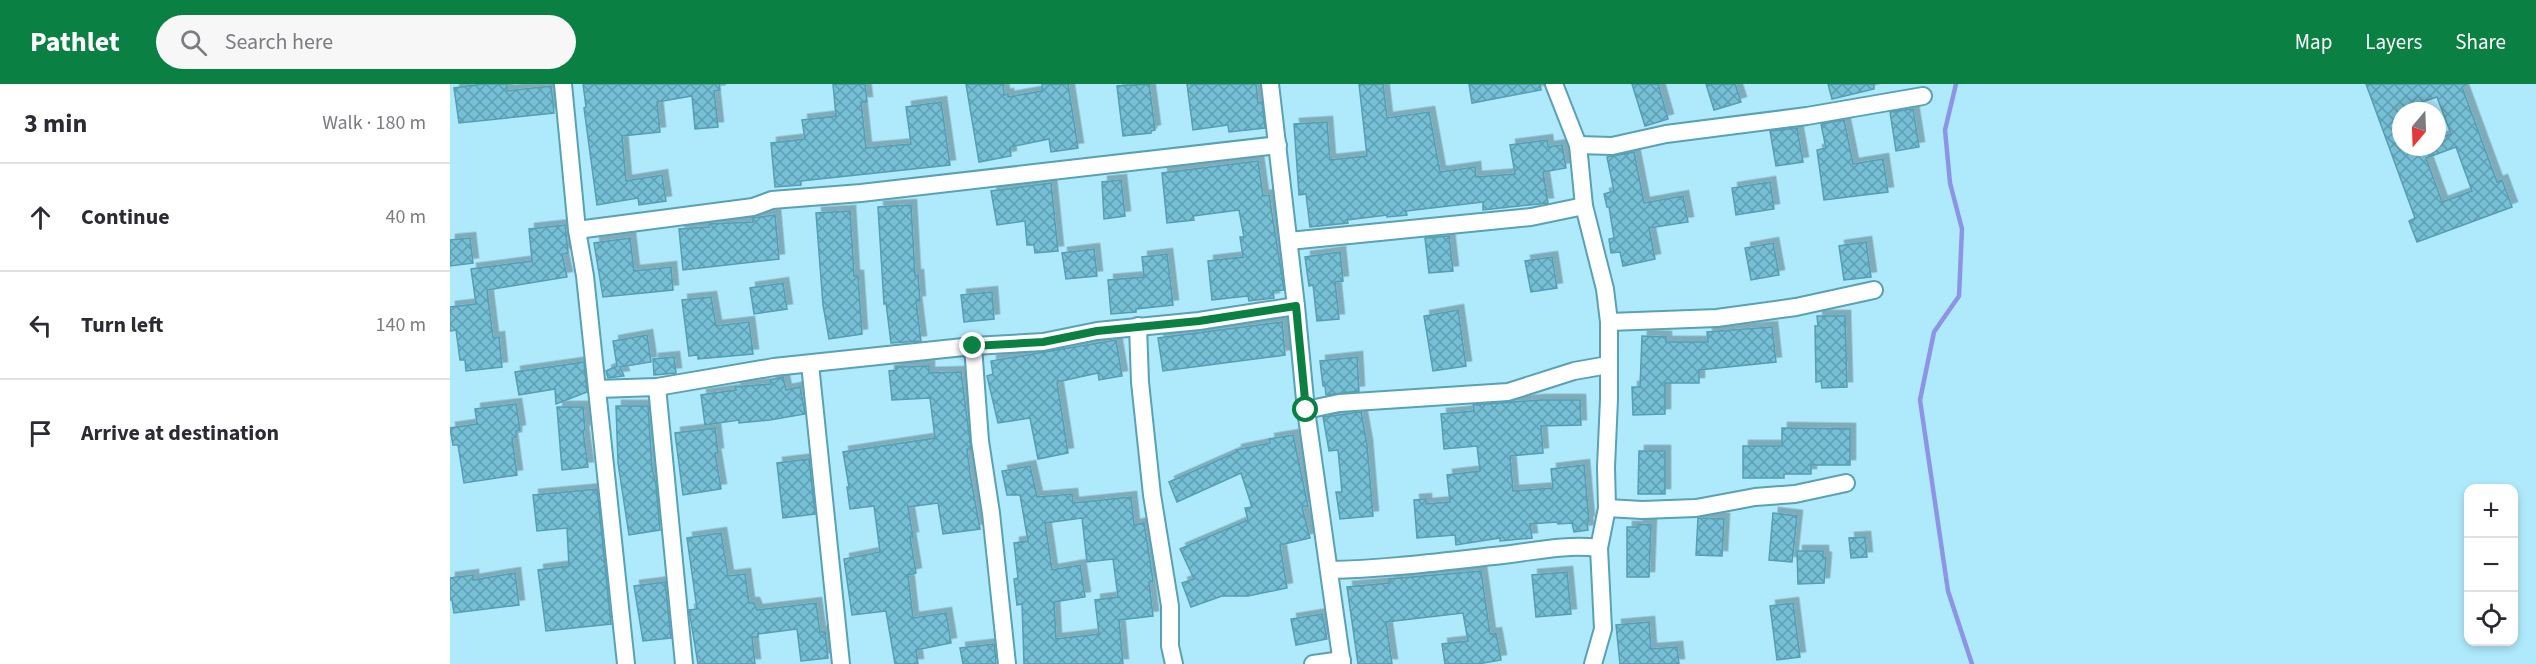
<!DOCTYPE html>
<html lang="en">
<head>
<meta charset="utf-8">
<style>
  :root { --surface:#fff; --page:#f7f7f7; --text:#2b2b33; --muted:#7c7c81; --line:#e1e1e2; --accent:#0b8043 }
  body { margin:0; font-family:"Source Sans 3",sans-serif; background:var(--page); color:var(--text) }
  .controls { position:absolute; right:18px; bottom:18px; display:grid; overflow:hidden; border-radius:12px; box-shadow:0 3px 9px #0003 }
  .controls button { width:54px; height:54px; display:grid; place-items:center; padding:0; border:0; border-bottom:2px solid var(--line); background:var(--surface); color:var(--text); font:30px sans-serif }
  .compass { position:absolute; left:1942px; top:18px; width:54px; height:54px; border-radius:50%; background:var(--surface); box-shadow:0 3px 9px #0003; rotate:199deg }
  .stop { position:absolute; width:18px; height:18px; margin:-14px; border:4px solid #0b8043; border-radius:50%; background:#fff }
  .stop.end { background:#0b8043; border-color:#fff; box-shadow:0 2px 6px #0008 }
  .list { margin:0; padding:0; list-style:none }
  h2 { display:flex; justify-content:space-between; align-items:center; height:78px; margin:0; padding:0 24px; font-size:26px }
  h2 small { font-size:20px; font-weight:400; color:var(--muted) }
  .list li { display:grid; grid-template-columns:39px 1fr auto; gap:18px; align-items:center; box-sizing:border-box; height:108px; padding:0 24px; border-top:2px solid var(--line) }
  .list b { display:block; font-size:22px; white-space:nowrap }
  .list em { font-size:20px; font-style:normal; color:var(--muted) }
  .icon { flex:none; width:33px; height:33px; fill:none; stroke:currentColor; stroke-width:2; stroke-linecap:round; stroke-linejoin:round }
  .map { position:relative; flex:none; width:2086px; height:580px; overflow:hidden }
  header { display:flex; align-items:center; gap:36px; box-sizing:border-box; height:84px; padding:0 30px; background:var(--accent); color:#fff }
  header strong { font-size:28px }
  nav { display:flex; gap:33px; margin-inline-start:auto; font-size:21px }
  .search { width:420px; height:54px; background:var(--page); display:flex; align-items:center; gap:15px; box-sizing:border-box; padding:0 21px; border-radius:33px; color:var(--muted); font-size:22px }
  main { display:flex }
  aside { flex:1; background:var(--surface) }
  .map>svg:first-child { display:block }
</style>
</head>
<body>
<header>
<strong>Pathlet</strong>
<div class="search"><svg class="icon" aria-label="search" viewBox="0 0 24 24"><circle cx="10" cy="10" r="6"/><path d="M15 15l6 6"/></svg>Search here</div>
<nav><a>Map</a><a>Layers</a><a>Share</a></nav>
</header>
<main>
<aside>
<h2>3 min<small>Walk · 180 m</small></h2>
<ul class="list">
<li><svg class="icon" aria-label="ahead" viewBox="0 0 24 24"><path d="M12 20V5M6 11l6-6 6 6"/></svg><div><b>Continue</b></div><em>40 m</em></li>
<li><svg class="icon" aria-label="left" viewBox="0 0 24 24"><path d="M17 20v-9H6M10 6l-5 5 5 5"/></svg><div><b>Turn left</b></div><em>140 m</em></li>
<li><svg class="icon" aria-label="arrive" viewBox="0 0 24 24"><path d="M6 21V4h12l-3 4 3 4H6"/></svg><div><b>Arrive at destination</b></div></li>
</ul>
</aside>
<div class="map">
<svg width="2086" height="580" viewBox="0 0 2086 580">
  <defs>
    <pattern id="building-cross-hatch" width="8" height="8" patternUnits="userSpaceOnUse" patternTransform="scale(1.5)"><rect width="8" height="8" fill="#76c0d6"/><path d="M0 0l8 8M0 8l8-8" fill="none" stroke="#609db0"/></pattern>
    <filter id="shadow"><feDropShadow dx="5.5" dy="-5.5" stdDeviation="0" flood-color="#0004"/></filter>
  </defs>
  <rect width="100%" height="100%" fill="#afeafc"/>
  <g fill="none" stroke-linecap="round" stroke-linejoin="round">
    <!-- stream -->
    <polyline stroke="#8d93e7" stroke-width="4.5" points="1506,0 1495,46 1500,99 1512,145 1509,212 1484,248 1470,316 1498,507 1522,580"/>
  </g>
  <!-- building -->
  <g fill="url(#building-cross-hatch)" stroke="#549eb4" stroke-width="1.5" fill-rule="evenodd" filter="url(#shadow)">
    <polygon points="33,0 57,0 57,7 101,2 104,29 9,39 4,4"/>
    <polygon points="133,0 269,0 270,6 264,7 268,43 245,45 242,12 207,18 210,48 172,52 176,97 212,91 216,117 189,121 188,114 147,121 134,24 136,23"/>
    <polygon points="383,0 415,0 417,18 411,18 416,64 461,60 456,23 491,18 500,81 351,97 351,101 325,103 321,59 355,55 352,36 386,32"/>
    <polygon points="516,0 553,0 554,11 558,10 558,13 592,7 592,0 618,0 628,64 601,68 599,55 560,63 561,72 529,78"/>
    <polygon points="699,0 705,46 701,47 701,49 673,52 667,2"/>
    <polygon points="737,0 806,0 808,19 812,18 815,44 779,48 778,41 743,46"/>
    <polygon points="909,0 933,0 937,34 979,28 990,88 1025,83 1026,93 1065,90 1060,61 1097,56 1098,63 1112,61 1116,84 1093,88 1098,119 1033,126 1033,118 956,127 957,131 937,133 937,131 897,136 898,139 860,143 856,110 849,111 844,40 877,38 880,76 917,72"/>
    <polygon points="1019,0 1090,0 1091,6 1022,19"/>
    <polygon points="1182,0 1208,0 1218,35 1195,42"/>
    <polygon points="1256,0 1285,0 1291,18 1264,26"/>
    <polygon points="1378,0 1424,0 1424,5 1382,15"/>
    <path d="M1916,0H2017L2012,3L2047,98L2052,96L2062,123L1967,158L1959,137L1965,134ZM1987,13L2001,50L1987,55V63H1951V27H1958L1957,23ZM2006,63L2022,107L1992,118L1976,74Z"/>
    <polygon points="1463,25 1469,63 1446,67 1440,28"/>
    <polygon points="1394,36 1403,80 1433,75 1438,108 1374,116 1367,66 1376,64 1371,40"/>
    <polygon points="1347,44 1353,78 1326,82 1320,47"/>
    <polygon points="1184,68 1194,119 1233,112 1238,138 1199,144 1205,175 1173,182 1170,168 1161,169 1159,155 1164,154 1159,123 1157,123 1154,110 1164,107 1157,73"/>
    <polygon points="808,77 813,112 819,111 834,206 823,207 824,214 799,217 798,212 762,216 758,177 793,173 790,153 794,153 789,126 743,132 744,136 717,139 712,89"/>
    <polygon points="671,96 675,132 654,135 652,98"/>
    <polygon points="1320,98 1324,125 1286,131 1282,104"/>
    <polygon points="601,99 608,167 585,169 584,161 577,161 575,137 547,141 541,107"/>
    <polygon points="461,121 465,192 468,191 470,217 466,217 471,257 441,259 436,219 434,220 428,123"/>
    <polygon points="400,127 404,192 408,192 412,250 379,255 373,221 366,129"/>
    <polygon points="325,131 329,175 233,186 229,145 259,143 259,140 303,138 302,134"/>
    <polygon points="115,141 118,169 112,170 117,193 37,206 43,254 49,253 52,283 16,287 15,276 10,276 6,246 0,247 0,223 26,220 21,185 82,177 79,145"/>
    <polygon points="999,152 1003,187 979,189 975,154"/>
    <polygon points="20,154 23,179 0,182 0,156"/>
    <polygon points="180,154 184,187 221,183 223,206 153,213 144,159"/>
    <polygon points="1416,158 1421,193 1394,196 1389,162"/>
    <polygon points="1323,159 1329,191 1301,196 1295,164"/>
    <polygon points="644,165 647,192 616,195 612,169"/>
    <polygon points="890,168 893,197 885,198 889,235 867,237 863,201 859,202 855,173"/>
    <polygon points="717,170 723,221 686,225 686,228 661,230 658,196 694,193 692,173"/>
    <polygon points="1102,173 1107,204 1081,208 1075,177"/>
    <polygon points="333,199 337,225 304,230 300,204"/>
    <polygon points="542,208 544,235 514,238 511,211"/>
    <polygon points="261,213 266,242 299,238 303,270 248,275 248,271 239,272 232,216"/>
    <polygon points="1008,226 1016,282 983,287 974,232"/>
    <polygon points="1367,232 1395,232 1397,303 1372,304 1371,297 1366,298 1365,242 1368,242"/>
    <polygon points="832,238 835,271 713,287 708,254"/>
    <polygon points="1322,243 1326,278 1249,286 1249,299 1215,299 1215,330 1183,331 1182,303 1190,303 1192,252 1216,253 1216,258 1258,258 1257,248"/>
    <polygon points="197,251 201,278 170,283 174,292 158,294 156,287 167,282 163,257"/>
    <polygon points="666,256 672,292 649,296 648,289 607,298 618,369 588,375 580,334 548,339 537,292 543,290 541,277"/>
    <polygon points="224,273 226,289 204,291 203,275"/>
    <polygon points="907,273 909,307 876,311 875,302 873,302 870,277"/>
    <polygon points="134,278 137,308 106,320 105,305 69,311 65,288"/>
    <polygon points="479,282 479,289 511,288 521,365 517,365 520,390 530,445 493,450 488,419 458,423 463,453 460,453 466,489 458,491 463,534 496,529 501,559 466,566 468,580 445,580 436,527 402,531 394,475 430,468 424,422 400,425 397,403 399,403 393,368 485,354 480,314 442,316 439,287 446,286 446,283"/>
    <polygon points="333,293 336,306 350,303 355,330 320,336 289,339 289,336 255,341 251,311 286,306 285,303 321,300 320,296"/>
    <polygon points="1090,316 1130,316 1131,341 1091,342 1093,369 1060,372 1063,407 1103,404 1101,385 1134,381 1139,437 1137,438 1138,446 1124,448 1122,439 1108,440 1107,438 1080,440 1082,454 1050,457 1050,454 1006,461 1005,451 967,454 964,416 976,415 976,420 1000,418 997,391 1030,387 1027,362 994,365 991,330 1024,327 1023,321"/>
    <polygon points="66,320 70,346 66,347 66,353 62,354 67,391 14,399 8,361 3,361 0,344 27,340 25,325"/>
    <polygon points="166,322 198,322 202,384 206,401 210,446 179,451 168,379"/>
    <polygon points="107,323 133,323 135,346 133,347 138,383 112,386"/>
    <polygon points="911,328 917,361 923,432 890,435 886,408 892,408 888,366 879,367 873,333"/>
    <polygon points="265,344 268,369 265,369 271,405 233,411 225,349"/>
    <polygon points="1332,344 1400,345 1400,381 1361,381 1361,390 1334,390 1334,394 1293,394 1293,362 1332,362"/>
    <polygon points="843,351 858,422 852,423 860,454 830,461 837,504 798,512 772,512 741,523 732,499 744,495 730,465 798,436 795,424 802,423 791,389 727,418 719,398 787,368 786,366 820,359 819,355"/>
    <polygon points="1189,367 1215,367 1215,410 1188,410"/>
    <polygon points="359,375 365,430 333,434 327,379"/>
    <path d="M580,382L587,413L622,410L623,419L681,413L684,441L694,439L703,497L699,498L703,532L669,536L673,580H574L572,520L567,521L564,495L568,494L564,459L578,457L570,411H557L552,387ZM632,434L637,478L663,475L668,513L645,516L649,550L606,555L604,518L635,513L630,481L602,486L595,439Z"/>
    <polygon points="147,405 161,540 96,547 88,486 119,482 117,444 87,447 83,411"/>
    <polygon points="1323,429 1347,432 1342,478 1319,476"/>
    <polygon points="1248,434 1274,435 1272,472 1246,471"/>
    <polygon points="1188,440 1201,441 1199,493 1177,493 1177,443 1188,443"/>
    <polygon points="271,449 278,492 295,490 299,519 304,519 307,526 366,519 370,548 375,548 378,574 351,577 347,545 308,550 308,553 302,553 305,580 248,580 239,526 247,525 237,454"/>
    <polygon points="1415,453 1417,473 1401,474 1399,454"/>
    <polygon points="1347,467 1373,467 1373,473 1376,474 1374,499 1348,500"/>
    <polygon points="1031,487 1040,550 1046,549 1051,576 1028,580 995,580 992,560 1018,557 1013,529 936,538 942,580 908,580 897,503 939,499 939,495"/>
    <polygon points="1117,488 1121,530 1086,533 1082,491"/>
    <polygon points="65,489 69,521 4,529 2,516 0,516 0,494 23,491 23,496"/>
    <polygon points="215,498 221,554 193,557 184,502"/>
    <polygon points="1343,519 1350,573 1327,576 1320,522"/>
    <polygon points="872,530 877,555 846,561 841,535"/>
    <polygon points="1199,538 1201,565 1227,563 1229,580 1170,580 1166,541"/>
    <polygon points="544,560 546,580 513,580 510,564"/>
  </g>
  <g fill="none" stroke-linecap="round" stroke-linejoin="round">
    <!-- minor casing -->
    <g stroke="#58a1b7" stroke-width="20">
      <g id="minor">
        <polyline points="113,0 127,146 135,192 176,580"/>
        <polyline points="820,0 846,222 856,326 892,580"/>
        <polyline points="1104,0 1128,61 1134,122 1155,205 1159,238 1159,315 1156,383 1157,424 1149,464 1153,545 1143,580"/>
        <polyline points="1128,61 1162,62 1216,50 1357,32 1473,12"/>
        <polyline points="127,146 303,123 322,116 411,109 828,61"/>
        <polyline points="839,157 1081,133 1134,122"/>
        <polyline points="1159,238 1267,234 1346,223 1424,206"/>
        <polyline points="688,242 690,298 702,411 720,522 720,562 724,580"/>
        <polyline points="523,262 530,357 541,429 557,580"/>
        <polyline points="360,280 391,580"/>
        <polyline points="207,303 234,580"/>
        <polyline points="147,305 207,303 324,283 523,262 593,258 647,247 749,237 846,222"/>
        <polyline points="856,326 889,319 1058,308 1124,287 1158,281"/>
        <polyline points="1157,424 1192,426 1246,424 1305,413 1345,410 1396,399"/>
        <path d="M879,486C938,485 996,477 1053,471C1087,467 1115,460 1149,464"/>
        <polyline points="863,580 892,576"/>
      </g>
    </g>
    <!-- minor -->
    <use href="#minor" stroke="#fff" stroke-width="16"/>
  </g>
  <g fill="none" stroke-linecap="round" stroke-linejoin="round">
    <!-- route -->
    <polyline stroke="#0b8043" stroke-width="8" points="523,262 593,258 647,247 749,237 846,222 856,326"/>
  </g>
</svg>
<div class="controls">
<button>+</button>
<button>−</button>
<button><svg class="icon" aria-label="locate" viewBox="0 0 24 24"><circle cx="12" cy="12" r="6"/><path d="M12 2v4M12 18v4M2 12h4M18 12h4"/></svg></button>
</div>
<svg class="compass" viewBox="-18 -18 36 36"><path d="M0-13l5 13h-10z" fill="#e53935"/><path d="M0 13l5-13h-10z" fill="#7c7c81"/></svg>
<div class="stop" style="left:856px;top:326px"></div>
<div class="stop end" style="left:523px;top:262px"></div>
</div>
</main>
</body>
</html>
